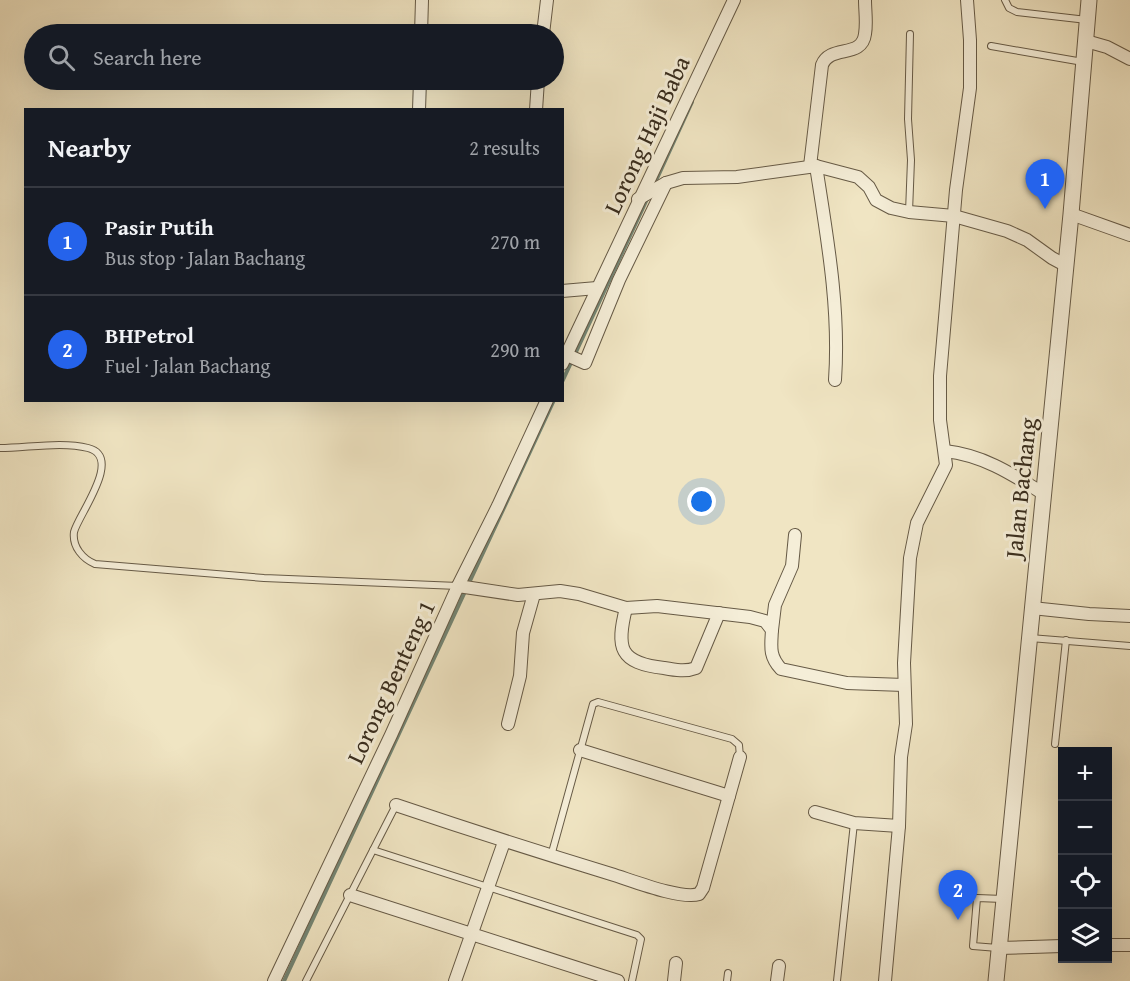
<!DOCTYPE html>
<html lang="en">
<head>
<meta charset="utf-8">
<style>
  :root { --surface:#171b24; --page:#242831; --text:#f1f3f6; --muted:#9ea1a6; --line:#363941; --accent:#2563eb }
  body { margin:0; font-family:"Gentium Book Plus",serif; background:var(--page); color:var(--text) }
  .controls { position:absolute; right:18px; bottom:18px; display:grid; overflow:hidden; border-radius:0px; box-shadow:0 6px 24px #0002 }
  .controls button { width:54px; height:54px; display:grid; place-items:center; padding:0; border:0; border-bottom:2px solid var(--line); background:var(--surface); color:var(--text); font:30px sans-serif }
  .you { position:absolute; left:702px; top:502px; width:21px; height:21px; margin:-15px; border:4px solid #fff; border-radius:50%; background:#1a73e8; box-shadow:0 0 0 9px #1a73e833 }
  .badge { display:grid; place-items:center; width:39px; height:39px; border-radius:50%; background:var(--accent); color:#fff; font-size:20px; font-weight:700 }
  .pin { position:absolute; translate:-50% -50px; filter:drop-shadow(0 2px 3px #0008) }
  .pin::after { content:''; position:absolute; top:32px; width:21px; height:18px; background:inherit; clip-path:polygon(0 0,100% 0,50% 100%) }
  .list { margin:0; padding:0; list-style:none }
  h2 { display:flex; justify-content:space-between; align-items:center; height:78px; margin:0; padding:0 24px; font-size:26px }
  h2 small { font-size:20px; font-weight:400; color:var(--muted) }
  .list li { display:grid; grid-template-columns:39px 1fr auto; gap:18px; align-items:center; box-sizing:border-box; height:108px; padding:0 24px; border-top:2px solid var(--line) }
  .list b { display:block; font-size:22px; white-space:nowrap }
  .list p { margin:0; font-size:20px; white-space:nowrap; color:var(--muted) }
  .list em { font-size:20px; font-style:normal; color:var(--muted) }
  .icon { flex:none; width:33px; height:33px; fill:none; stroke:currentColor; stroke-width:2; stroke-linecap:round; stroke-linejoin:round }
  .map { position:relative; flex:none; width:1130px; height:981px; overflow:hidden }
  .search { position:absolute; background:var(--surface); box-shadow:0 6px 24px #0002; left:24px; top:24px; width:540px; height:66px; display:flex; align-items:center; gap:15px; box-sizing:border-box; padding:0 21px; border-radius:33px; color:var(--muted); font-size:22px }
  .panel { position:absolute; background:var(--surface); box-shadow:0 6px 24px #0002; left:24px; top:108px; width:540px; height:294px; border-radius:0px }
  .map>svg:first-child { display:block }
</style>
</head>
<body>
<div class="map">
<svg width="1130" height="981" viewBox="0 0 1130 981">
  <rect width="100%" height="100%" fill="#f0e5c3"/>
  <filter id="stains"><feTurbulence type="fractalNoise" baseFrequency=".00333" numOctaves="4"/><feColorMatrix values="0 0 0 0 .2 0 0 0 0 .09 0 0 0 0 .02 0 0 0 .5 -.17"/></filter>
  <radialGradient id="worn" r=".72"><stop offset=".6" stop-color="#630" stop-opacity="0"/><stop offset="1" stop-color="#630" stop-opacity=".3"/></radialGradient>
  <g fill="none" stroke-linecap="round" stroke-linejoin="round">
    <!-- stream -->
    <g stroke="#738574" stroke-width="4">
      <polyline points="654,185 692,102"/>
      <polyline points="562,382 648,197"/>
      <polyline points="284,981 554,400"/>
    </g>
    <!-- service casing -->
    <g stroke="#665a46" stroke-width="8">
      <g id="service">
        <polyline points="1005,0 1009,8 1017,12 1087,20"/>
        <polyline points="991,46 1083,62"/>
        <polyline points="909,212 911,160 908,119 910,34"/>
        <path d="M0,448C27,448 62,441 88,448C124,457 78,515 74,532C72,547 83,559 95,564L264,578L458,586"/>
        <polyline points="1030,638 1130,646"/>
        <polyline points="1055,744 1066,640"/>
        <polyline points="373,850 637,935 641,939 632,981"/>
        <polyline points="551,856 593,704 598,702 732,739 739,745 740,757"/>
        <polyline points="998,948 973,946 977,898 1003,899"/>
        <polyline points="306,981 396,805"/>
        <polyline points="727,981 728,973"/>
        <polyline points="837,981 854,823"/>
      </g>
    </g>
    <!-- minor casing -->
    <g stroke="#665a46" stroke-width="14">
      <g id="minor">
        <polyline points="421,34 422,0"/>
        <polyline points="543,34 547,0"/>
        <polyline points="1086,41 1107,47 1130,59"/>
        <polyline points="419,110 420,80"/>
        <polyline points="536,110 538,80"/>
        <path d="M810,166L822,65C830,44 862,59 865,34C867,23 865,11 865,0"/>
        <path d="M816,166C827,237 840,308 835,380"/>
        <polyline points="638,199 666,183 683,178 737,177 816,166 858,177 869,187 876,200 891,208 909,212 954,216 1007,231 1027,240 1052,258 1065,265"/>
        <polyline points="1071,214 1130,235"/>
        <polyline points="562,291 597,288"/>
        <polyline points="567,355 585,363 619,280 666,183"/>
        <polyline points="562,364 734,0"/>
        <path d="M945,451C983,455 1012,474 1044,494"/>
        <path d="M458,586L518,595L560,591L579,594L626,608L657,606L750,617L765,621L772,630C771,647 769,656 781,669L847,683L904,685"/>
        <path d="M626,608C616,648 619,663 664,668C675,670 686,672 696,668L719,613"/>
        <polyline points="1032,608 1089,614 1130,616"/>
        <polyline points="772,630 775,605 792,566 795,535"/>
        <polyline points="508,724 520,676 523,633 534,594"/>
        <polyline points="580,750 729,796"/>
        <path d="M396,805C467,829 539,852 611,874C631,880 681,900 699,894L703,888L740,757"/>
        <polyline points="815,812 854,823 899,826"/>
        <polyline points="350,895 618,981"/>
        <polyline points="1108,945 1130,945"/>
        <polyline points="999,948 1062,946"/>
        <polyline points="274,981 391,735 458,586 498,506 547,400"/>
        <polyline points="455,981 504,842"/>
        <polyline points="674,981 676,963"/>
        <polyline points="777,981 779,966"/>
        <polyline points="885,981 899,826 901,757 906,724 904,663 910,558 917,523 946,465 940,420 940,376 956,190 970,88 970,40 967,0"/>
      </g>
    </g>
    <!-- tertiary casing -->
    <g stroke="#665a46" stroke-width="17">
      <polyline id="tertiary" points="996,981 1071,214 1089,0"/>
    </g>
    <!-- service -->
    <use href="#service" stroke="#f5eed8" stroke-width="6"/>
    <!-- minor -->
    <use href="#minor" stroke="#f5eed8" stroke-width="12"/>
    <!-- tertiary -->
    <use href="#tertiary" stroke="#f5eed8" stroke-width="15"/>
  </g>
  <g text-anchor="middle" stroke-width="6" stroke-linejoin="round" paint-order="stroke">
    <!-- street labels -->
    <g font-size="24" fill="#382c1d" stroke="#f5eed8">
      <text transform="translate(647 135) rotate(-65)" y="8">Lorong Haji Baba</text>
      <text transform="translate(1021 488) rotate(-84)" y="8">Jalan Bachang</text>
      <text transform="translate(391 682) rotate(-65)" y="8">Lorong Benteng 1</text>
    </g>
  </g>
  <rect width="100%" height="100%" filter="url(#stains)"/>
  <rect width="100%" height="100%" fill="url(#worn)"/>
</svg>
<div class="controls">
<button>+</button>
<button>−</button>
<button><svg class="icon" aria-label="locate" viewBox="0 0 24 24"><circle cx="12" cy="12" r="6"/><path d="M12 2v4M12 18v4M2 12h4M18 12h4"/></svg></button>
<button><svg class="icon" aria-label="layers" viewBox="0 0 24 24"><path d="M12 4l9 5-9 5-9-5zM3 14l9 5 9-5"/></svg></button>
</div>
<div class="you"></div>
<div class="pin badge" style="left:1045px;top:209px">1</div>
<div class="pin badge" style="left:958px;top:920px">2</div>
<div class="search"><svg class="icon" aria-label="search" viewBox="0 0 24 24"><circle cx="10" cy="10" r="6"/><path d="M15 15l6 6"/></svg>Search here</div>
<section class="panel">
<h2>Nearby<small>2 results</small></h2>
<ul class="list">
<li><span class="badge">1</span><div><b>Pasir Putih</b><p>Bus stop · Jalan Bachang</p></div><em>270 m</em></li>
<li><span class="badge">2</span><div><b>BHPetrol</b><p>Fuel · Jalan Bachang</p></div><em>290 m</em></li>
</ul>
</section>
</div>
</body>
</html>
